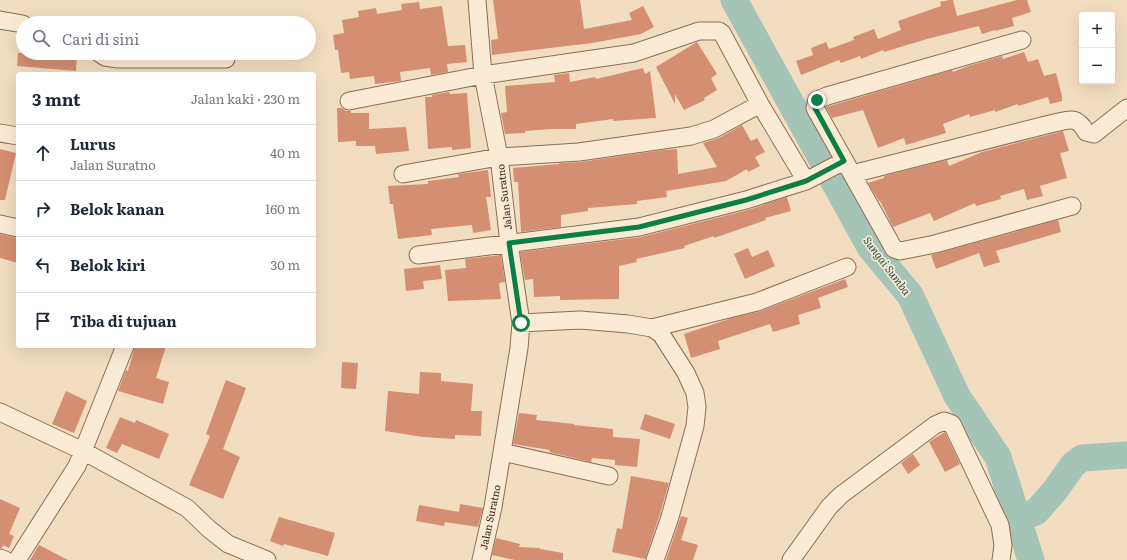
<!DOCTYPE html>
<html lang="id">
<head>
<meta charset="utf-8">
<style>
	:root { --surface:#fff; --page:#f2f2f3; --text:#1f2937; --muted:#747a83; --line:#e0e1e3 }
	body { margin:0; font-family:Literata,serif; background:var(--page); color:var(--text) }
	.controls { position:absolute; right:12px; top:12px; display:grid; overflow:hidden; border-radius:4px; box-shadow:0 4px 16px #0002 }
	.controls button { width:36px; height:36px; display:grid; place-items:center; padding:0; border:0; border-bottom:1px solid var(--line); background:var(--surface); color:var(--text); font:20px sans-serif }
	.stop { position:absolute; width:12px; height:12px; margin:-9px; border:3px solid #0b8043; border-radius:50%; background:#fff }
	.stop.end { background:#0b8043; border-color:#fff; box-shadow:0 1px 4px #0008 }
	.list { margin:0; padding:0; list-style:none }
	h2 { display:flex; justify-content:space-between; align-items:center; height:52px; margin:0; padding:0 16px; font-size:17px }
	h2 small { font-size:13px; font-weight:400; color:var(--muted) }
	.list li { display:grid; grid-template-columns:26px 1fr auto; gap:12px; align-items:center; box-sizing:border-box; height:56px; padding:0 16px; border-top:1px solid var(--line) }
	.list b { display:block; font-size:15px; white-space:nowrap }
	.list p { margin:0; font-size:13px; white-space:nowrap; color:var(--muted) }
	.list em { font-size:13px; font-style:normal; color:var(--muted) }
	.icon { flex:none; width:22px; height:22px; fill:none; stroke:currentColor; stroke-width:2; stroke-linecap:round; stroke-linejoin:round }
	.map { position:relative; flex:none; width:1127px; height:560px; overflow:hidden }
	.search { position:absolute; background:var(--surface); box-shadow:0 4px 16px #0002; left:16px; top:16px; width:300px; height:44px; display:flex; align-items:center; gap:10px; box-sizing:border-box; padding:0 14px; border-radius:22px; color:var(--muted); font-size:15px }
	.panel { position:absolute; background:var(--surface); box-shadow:0 4px 16px #0002; left:16px; top:72px; width:300px; height:276px; border-radius:4px }
	.map>svg:first-child { display:block }
</style>
</head>
<body>
<div class="map">
<svg width="1127" height="560" viewBox="0 0 1127 560">
	<rect width="100%" height="100%" fill="#f2ddc0"/>
	<g fill="none" stroke-linecap="round" stroke-linejoin="round">
		<path stroke="#a3c4b6" stroke-width="27" d="M734,0L870,247L910,295L957,396L998,457L1031,560
			M1018,518L1036,512L1056,489L1073,465L1082,458L1127,455"/>
	</g>
	<path fill="#d48e72" d="M493,0H580L584,29L632,20L629,13L643,6L654,27L641,34L592,43L492,55L491,40L498,39Z
		M949,0H953L957,16L1017,0H1027L1031,12L1012,18L1014,26L995,31V30L982,34L979,26L927,39L884,52L883,50L861,59L860,56L841,63L839,60L801,75L796,61L813,55L811,48L826,42L829,49L854,40L853,37L874,29L878,39L901,30L898,21L941,6L940,2Z
		M419,2L420,9L442,6L448,46L465,45L467,62L447,64L448,72L431,75L430,68L400,72L401,81L375,84L374,76L350,79L349,72L341,73L338,50H335L333,35L344,33L342,20L359,17L358,11L376,8L377,14L402,10L401,4Z
		M697,42L717,74L711,78L717,90L704,98L705,100L684,110L675,94V104L656,67Z
		M1024,52L1028,62L1038,59L1044,76L1056,73L1062,96V101L1050,104L1048,97L1018,106V104L995,112V110L970,117L969,114L943,124L946,133L906,145L904,138L878,148L863,110L832,118L826,107L952,70L953,72L968,66L1002,56L1003,59Z
		M18,53H77L76,71L17,66Z
		M643,68L645,74L650,71L656,118L613,121V119L576,124V129H551L525,131V133L505,134L501,113L507,112L505,86L555,82L554,75L569,73L570,82L595,77L596,79Z
		M449,92L450,94L467,93L471,148L452,150V147L428,149L425,97H432V95Z
		M337,108H342L346,111H351V113H369V129L406,127L409,151L376,154L375,146H356V141L338,142Z
		M742,125L751,141L757,138L765,152L755,157L760,166L748,172L747,169L726,181L666,191L667,197L637,201V204L588,208V211L561,215V227L521,232L518,182H514L513,168L559,164V163L580,162L663,150L677,149L678,174L717,167L703,143L719,138Z
		M1063,131L1069,151L1060,153L1067,178L1040,186L1043,196L1027,200L1024,189L1000,196L1001,199L976,206L975,203L934,221L930,213L893,227L880,201H879L868,183L884,178V176L947,160L949,166L982,152Z
		M0,149L16,153L5,200H0Z
		M488,170L491,197H486L491,230L473,233L472,225L431,229L432,235L398,239L393,204H390L388,186L428,184V181L459,177L458,174Z
		M787,197L791,211L765,218L766,220L714,238V236L684,246L685,248L636,259L637,262L619,266V299L560,300V296L534,297L533,279L525,280L520,252L641,237L748,210Z
		M1058,220L1061,232L996,251L1000,262L984,267L979,253L936,269L931,255Z
		M0,234L18,238V263L0,258Z
		M748,248L752,257L768,250L775,266L745,279L734,254Z
		M501,255L505,282L499,283L501,299L448,301L445,270L466,268L465,259Z
		M440,265L442,279L423,281L424,289L406,291L404,269Z
		M845,279L848,287L818,298L821,308L798,315L800,324L773,332L770,324L718,341L720,349L691,358L684,334L732,318L761,311Z
		M135,346H166L156,378L169,382L163,404L118,391L126,370L128,371Z
		M342,362L358,363L356,389L341,388Z
		M420,372L441,373V381L473,384L471,411H482L481,436L455,435V439L423,437L385,431L388,391L419,394Z
		M226,380L246,388L223,449L240,457L223,499L189,485L210,436L206,434Z
		M66,391L87,401L74,433L52,424Z
		M519,413L537,415L536,420L574,424V425L613,429V437L640,439L637,467L615,465V460L592,458L591,462L549,452L550,450L513,444Z
		M645,414L675,424L670,439L640,429Z
		M120,417L135,423L136,420L169,434L159,459L122,444L117,453L106,448Z
		M945,432L960,464L945,472L929,442Z
		M913,454L920,465L908,474L901,463Z
		M631,476L669,483L660,514L645,559L612,552L617,528L622,529Z
		M0,499L20,508L9,534L14,536L9,548L3,545L2,548H0Z
		M460,504L483,508L478,527L445,522L444,526L416,521L419,505L459,512Z
		M681,516L688,518L681,540L698,545L693,560H666Z
		M279,517L335,533L328,556L284,544L283,546L270,541Z
		M496,538L520,544L519,547L540,548V549L563,553V560H515L492,555Z
		M39,545L68,560H30Z"/>
	<g fill="none" stroke-linecap="round" stroke-linejoin="round">
		<g stroke="#8d6c56" stroke-width="19">
			<path id="street" d="M477,0L483,75L499,157L509,243L521,323L519,348L502,452L493,507L481,560
				M0,20L23,24
				M1022,40L827,96L817,100L815,108L889,240L894,249L900,251L935,244L1072,206
				M99,53L105,57L118,59H226
				M349,101L483,75L634,53L699,31H719L722,33L760,104L806,181
				M0,133L18,136
				M403,174L499,157L579,152L691,136L714,129L760,104
				M852,174L1054,123C1070,120 1076,115 1086,132L1094,134L1127,108
				M0,224L18,228
				M418,255L639,227L746,200L806,181L844,161
				M521,323L580,320L628,324L652,328L661,334L686,373L695,393L697,407L695,426L670,517L655,560
				M652,328L757,302L847,267
				M0,412L83,451L187,508L209,529L228,544L267,560
				M502,452L609,476
				M0,558L5,560
				M17,560L77,466L125,346
				M791,560L829,507L841,495L935,425L944,421L952,424L1000,525L1003,545L1001,560"/>
		</g>
		<use href="#street" stroke="#fcebd4" stroke-width="17"/>
	</g>
	<g fill="none" stroke-linecap="round" stroke-linejoin="round">
		<path stroke="#0b8043" stroke-width="5" d="M521,323L509,243L639,227L746,200L806,181L844,161L815,108L817,100"/>
	</g>
	<g text-anchor="middle" stroke-width="3.5" stroke-linejoin="round" paint-order="stroke">
		<g font-size="10" fill="#3b271c" stroke="#f9e8d1">
			<text transform="translate(504 197) rotate(-97)" y="4">Jalan Suratno</text>
			<text transform="translate(490 517) rotate(-78)" y="4">Jalan Suratno</text>
		</g>
		<g font-size="11" font-style="italic" fill="#2a5c52" stroke="#f9e8d1">
			<text transform="translate(887 266) rotate(53)" y="4">Sungai Sumba</text>
		</g>
	</g>
</svg>
<div class="controls">
<button>+</button>
<button>−</button>
</div>
<div class="stop" style="left:521px;top:323px"></div>
<div class="stop end" style="left:817px;top:100px"></div>
<div class="search"><svg class="icon" aria-label="search" viewBox="0 0 24 24"><circle cx="10" cy="10" r="6"/><path d="M15 15l6 6"/></svg>Cari di sini</div>
<section class="panel">
<h2>3 mnt<small>Jalan kaki · 230 m</small></h2>
<ul class="list">
<li><svg class="icon" aria-label="ahead" viewBox="0 0 24 24"><path d="M12 20V5M6 11l6-6 6 6"/></svg><div><b>Lurus</b><p>Jalan Suratno</p></div><em>40 m</em></li>
<li><svg class="icon" aria-label="right" viewBox="0 0 24 24"><path d="M7 20v-9h11M14 6l5 5-5 5"/></svg><div><b>Belok kanan</b></div><em>160 m</em></li>
<li><svg class="icon" aria-label="left" viewBox="0 0 24 24"><path d="M17 20v-9H6M10 6l-5 5 5 5"/></svg><div><b>Belok kiri</b></div><em>30 m</em></li>
<li><svg class="icon" aria-label="arrive" viewBox="0 0 24 24"><path d="M6 21V4h12l-3 4 3 4H6"/></svg><div><b>Tiba di tujuan</b></div></li>
</ul>
</section>
</div>
</body>
</html>
